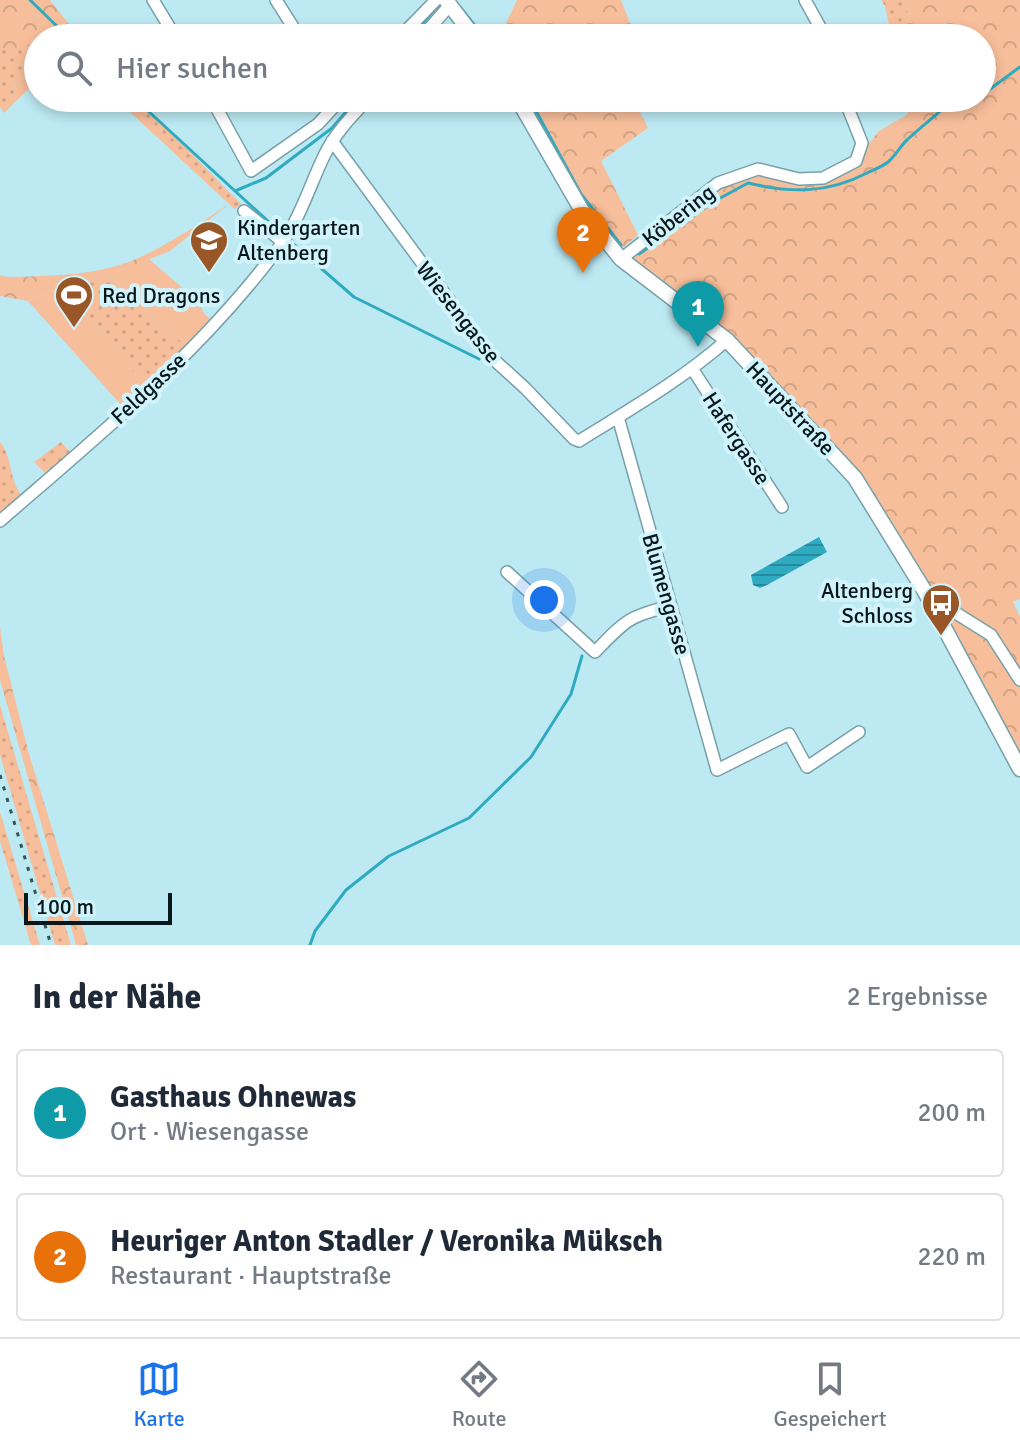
<!DOCTYPE html>
<html lang="de">
<head>
<meta charset="utf-8">
<style>
	:root { --surface:#fff; --page:#f2f2f3; --text:#1f2937; --muted:#747a83; --line:#e0e1e3; --accent:#1a73e8 }
	body { margin:0; font-family:Signika,sans-serif; background:var(--page); color:var(--text) }
	.scale { position:absolute; left:24px; bottom:20px; width:148px; box-sizing:border-box; padding-left:8px; border:4px solid #07171b; border-top:0; font-size:22px; line-height:28px; white-space:nowrap; color:#07171b; -webkit-text-stroke:6px #d1f4fc; paint-order:stroke }
	.you { position:absolute; left:544px; top:600px; width:28px; height:28px; margin:-20px; border:6px solid #fff; border-radius:50%; background:#1a73e8; box-shadow:0 0 0 12px #1a73e833 }
	.badge { display:grid; place-items:center; width:52px; height:52px; border-radius:50%; background:var(--accent); color:#fff; font-size:26px; font-weight:700 }
	.pin { position:absolute; translate:-50% -66px; filter:drop-shadow(0 2px 4px #0008) }
	.pin::after { content:''; position:absolute; top:42px; width:28px; height:24px; background:inherit; clip-path:polygon(0 0,100% 0,50% 100%) }
	.list { margin:0; padding:0; list-style:none }
	h2 { display:flex; justify-content:space-between; align-items:center; height:104px; margin:0; padding:0 32px; font-size:34px }
	h2 small { font-size:26px; font-weight:400; color:var(--muted) }
	.list li { display:grid; grid-template-columns:52px 1fr auto; gap:24px; align-items:center; box-sizing:border-box; height:128px; margin:0 16px 16px; padding:0 16px; border:2px solid var(--line); border-radius:8px }
	.list b { display:block; font-size:30px; white-space:nowrap }
	.list p { margin:0; font-size:26px; white-space:nowrap; color:var(--muted) }
	.list em { font-size:26px; font-style:normal; color:var(--muted) }
	.icon { flex:none; width:44px; height:44px; fill:none; stroke:currentColor; stroke-width:2; stroke-linecap:round; stroke-linejoin:round }
	.map { position:relative; flex:none; width:1020px; height:945px; overflow:hidden }
	.search { position:absolute; background:var(--surface); box-shadow:0 4px 12px #0003; left:24px; right:24px; top:24px; height:88px; display:flex; align-items:center; gap:20px; box-sizing:border-box; padding:0 28px; border-radius:44px; color:var(--muted); font-size:30px }
	.sheet { height:392px; background:var(--surface) }
	nav { display:flex; justify-content:space-around; align-items:center; box-sizing:border-box; height:112px; border-top:2px solid var(--line); background:var(--surface); font-size:22px; color:var(--muted) }
	nav a { display:grid; justify-items:center; gap:4px }
	nav .on { color:var(--accent) }
	.map>svg:first-child { display:block }
</style>
</head>
<body>
<div class="map">
<svg width="1020" height="945" viewBox="0 0 1020 945">
	<defs>
		<pattern id="grass-dots" width="8" height="8" patternUnits="userSpaceOnUse" patternTransform="scale(2)"><rect width="8" height="8" fill="#f7be9b"/><path d="M2 2h.1M6 6h.1" fill="none" stroke="#d2a385" stroke-width="1.8" stroke-linecap="round"/></pattern>
		<pattern id="forest-crowns" width="20" height="18" patternUnits="userSpaceOnUse" patternTransform="scale(2)"><rect width="20" height="18" fill="#f7be9b"/><path d="M2 6a3 3 0 1 1 6 0M12 15a3 3 0 1 1 6 0" fill="none" stroke="#d2a385"/></pattern>
		<pattern id="water-rules" width="6" height="5" patternUnits="userSpaceOnUse" patternTransform="scale(2)"><rect width="6" height="5" fill="#2fabc1"/><path d="M0 2.5h6" fill="none" stroke="#268a9c"/></pattern>
	</defs>
	<rect width="100%" height="100%" fill="#bde9f2"/>
	<path fill="url(#grass-dots)" d="M881,0H902L908,11L892,38L885,6Z
		M48,26L60,38H38V61L14,87L16,101L4,113L0,107V42L6,50Z
		M115,98H137L241,204L235,209L229,204Z
		M109,275L160,324L187,346L152,381L137,376L59,288Z
		M0,442C13,458 8,477 22,496L0,515Z
		M61,442L70,452L46,474L34,462Z
		M0,705L71,945H55L0,755Z
		M0,812L40,945H31L0,841Z"/>
	<path fill="url(#forest-crowns)" d="M0,0H50L80,38H60L48,27L31,44L5,50L0,42Z
		M517,0H621L636,38H499Z
		M902,0H1020V599L1013,602L1020,617V674L993,633L928,591L858,472L729,338L626,258L725,184L759,172L806,183H826L846,173L879,131L908,114L905,98H982V38H892L908,11Z
		M38,61V80L16,101L14,87Z
		M520,98H633L648,128L601,161L638,235L620,250L573,189Z
		M229,204L170,251L109,275L59,288L28,301L0,296V275L7,277C47,276 92,276 131,261C166,247 197,225 229,204Z
		M934,601L988,638L1020,686V762Z
		M0,627L4,656L29,754L88,945H76L0,680Z"/>
	<path fill="#f7be9b" d="M149,259L200,303L204,314L211,319L187,346L160,324L109,275Z
		M59,288L137,376L152,381L123,407L28,301Z"/>
	<path fill="url(#water-rules)" d="M819,537L827,552L767,585L760,588L753,585L751,575Z"/>
	<g fill="none" stroke-linecap="round" stroke-linejoin="round">
		<path stroke="#2fabc1" stroke-width="3" d="M30,0L69,38
			M460,7L485,38
			M410,38L436,8
			M982,92H986L1020,67
			M134,98L235,191L266,178L332,128L358,98
			M529,98L581,194L621,245
			M235,191L281,233
			M292,243L354,297L479,359
			M639,254L713,202L748,183C790,193 827,194 867,173C873,170 882,167 888,162C896,155 901,145 908,139C924,124 940,113 954,98
			M310,945L315,931L346,890L389,856L469,818L531,757L571,694L582,656"/>
		<g stroke="#77a0a9" stroke-width="14">
			<path id="minor" d="M153,0L176,38
				M276,0L300,38
				M805,0L826,38
				M399,38L436,0
				M421,38L450,5
				M211,98L251,171L318,124L342,98
				M332,141L492,358L525,388L574,439L579,441C632,408 680,381 727,340
				M244,211L283,242
				M621,259L718,183L758,169L799,179L823,178L856,161L862,143L844,98
				M693,370L782,507
				M618,417L717,770L789,734L807,767L859,732
				M0,521C99,435 204,350 282,243C301,216 310,185 324,156C335,133 352,116 369,98
				M507,572L595,652C625,621 628,616 671,606
				M927,595L991,635L1020,680"/>
		</g>
		<g stroke="#77a0a9" stroke-width="17">
			<path id="major" d="M446,0L475,38
				M517,98L581,209L621,259L727,340L855,478L924,590L1020,769"/>
		</g>
		<use href="#minor" stroke="#fff" stroke-width="11"/>
		<use href="#major" stroke="#fff" stroke-width="14"/>
		<path stroke="#3b5358" stroke-width="3" stroke-dasharray="4 8" stroke-linecap="butt" d="M0,775L51,945"/>
	</g>
	<defs>
		<g id="school-pin" transform="scale(2)"><path d="M0 17L-7.5 6A9.5 9.5 0 1 1 7.5 6Z" fill="#995626" stroke="#d1f4fc"/><path d="M0-5L7-2L0 1L-7-2ZM-4 1L0 2.5L4 1V4Q0 6-4 4Z" fill="#fff"/></g>
		<g id="stadium-pin" transform="scale(2)"><path d="M0 17L-7.5 6A9.5 9.5 0 1 1 7.5 6Z" fill="#995626" stroke="#d1f4fc"/><path d="M0-5a6.5 5 0 1 0 0 10a6.5 5 0 1 0 0-10ZM-3.5-1.8h7v3.6h-7Z" fill="#fff"/></g>
		<g id="bus-pin" transform="scale(2)"><path d="M0 17L-7.5 6A9.5 9.5 0 1 1 7.5 6Z" fill="#995626" stroke="#d1f4fc"/><path d="M-5-6H5V4H4V6H2V4H-2V6H-4V4H-5ZM-3.5-4V0h7V-4ZM-3.5 1.2v1.5H-2V1.2ZM2 1.2v1.5H3.5V1.2Z" fill="#fff"/></g>
	</defs>
	<g fill-rule="evenodd">
		<use href="#school-pin" x="209" y="240"/>
		<use href="#stadium-pin" x="74" y="295"/>
		<use href="#bus-pin" x="941" y="603"/>
	</g>
	<g text-anchor="middle" stroke-width="8" stroke-linejoin="round" paint-order="stroke">
		<g font-size="22" fill="#07171b" stroke="#d1f4fc">
			<text transform="translate(678 215) rotate(-38)" y="8">Köbering</text>
			<text transform="translate(459 312) rotate(52)" y="8">Wiesengasse</text>
			<text transform="translate(148 388) rotate(-43)" y="8">Feldgasse</text>
			<text transform="translate(791 408) rotate(47)" y="8">Hauptstraße</text>
			<text transform="translate(737 438) rotate(57)" y="8">Hafergasse</text>
			<text transform="translate(667 594) rotate(74)" y="8">Blumengasse</text>
		</g>
		<g font-size="22" fill="#07171b" stroke="#d1f4fc" text-anchor="start">
			<text x="237" y="235">Kindergarten<tspan x="237" dy="25">Altenberg</tspan></text>
			<text x="102" y="303">Red Dragons</text>
			<text x="913" y="598" text-anchor="end">Altenberg<tspan x="913" dy="25">Schloss</tspan></text>
		</g>
	</g>
</svg>
<div class="scale">100 m</div>
<div class="you"></div>
<div class="pin badge" style="left:698px;top:347px;background:#0f9aa8">1</div>
<div class="pin badge" style="left:583px;top:273px;background:#e8710a">2</div>
<div class="search"><svg class="icon" aria-label="search" viewBox="0 0 24 24"><circle cx="10" cy="10" r="6"/><path d="M15 15l6 6"/></svg>Hier suchen</div>
</div>
<section class="sheet">
<h2>In der Nähe<small>2 Ergebnisse</small></h2>
<ul class="list">
<li><span class="badge" style="background:#0f9aa8">1</span><div><b>Gasthaus Ohnewas</b><p>Ort · Wiesengasse</p></div><em>200 m</em></li>
<li><span class="badge" style="background:#e8710a">2</span><div><b>Heuriger Anton Stadler / Veronika Müksch</b><p>Restaurant · Hauptstraße</p></div><em>220 m</em></li>
</ul>
</section>
<nav>
<a class="on"><svg class="icon" aria-label="map" viewBox="0 0 24 24"><path d="M3 6l6-2 6 2 6-2v14l-6 2-6-2-6 2zM9 4v14M15 6v14"/></svg>Karte</a>
<a><svg class="icon" aria-label="directions" viewBox="0 0 24 24"><path d="M12 3l9 9-9 9-9-9zM9 14v-3h6M13 9l2 2-2 2"/></svg>Route</a>
<a><svg class="icon" aria-label="saved" viewBox="0 0 24 24"><path d="M7 4h10v16l-5-4-5 4z"/></svg>Gespeichert</a>
</nav>
</body>
</html>
